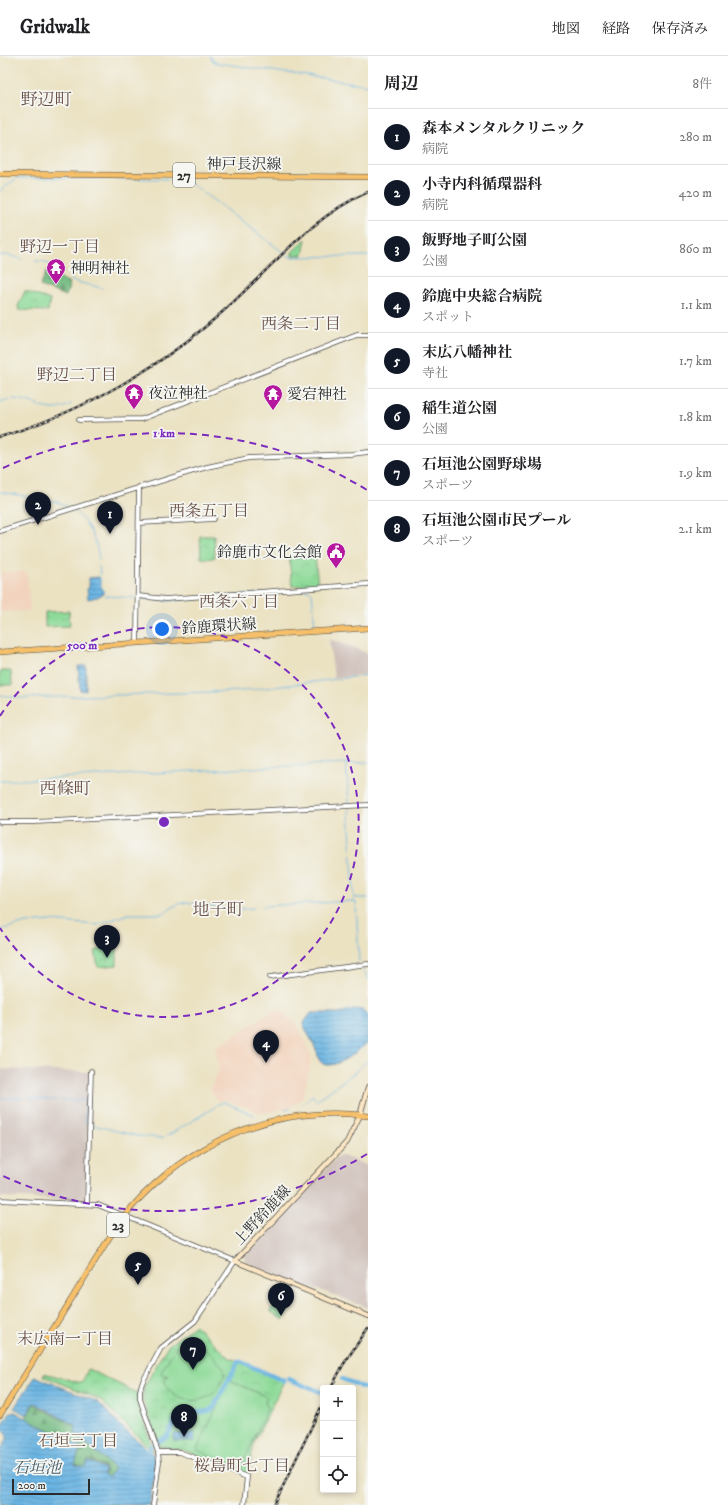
<!DOCTYPE html>
<html lang="ja">
<head>
<meta charset="utf-8">
<style>
	:root { --surface:#fff; --page:#f2f2f2; --text:#202124; --muted:#757577; --line:#e0e0e0; --accent:#111827 }
	body { margin:0; font-family:"IM FELL DW Pica","Noto Serif JP",serif; background:var(--page); color:var(--text) }
	.controls { position:absolute; right:12px; bottom:12px; display:grid; overflow:hidden; border-radius:4px; box-shadow:0 2px 6px #0003 }
	.controls button { width:36px; height:36px; display:grid; place-items:center; padding:0; border:0; border-bottom:1px solid var(--line); background:var(--surface); color:var(--text); font:20px sans-serif }
	.scale { position:absolute; left:12px; bottom:10px; width:78px; box-sizing:border-box; padding-left:4px; border:2px solid #2b2b2b; border-top:0; font-size:11px; line-height:14px; white-space:nowrap; color:#2b2b2b; -webkit-text-stroke:3px #f6f6f2; paint-order:stroke }
	.you { position:absolute; left:162px; top:573px; width:14px; height:14px; margin:-10px; border:3px solid #fff; border-radius:50%; background:#1a73e8; box-shadow:0 0 0 6px #1a73e833 }
	.badge { display:grid; place-items:center; width:26px; height:26px; border-radius:50%; background:var(--accent); color:#fff; font-size:13px; font-weight:700 }
	.pin { position:absolute; translate:-50% -33px; filter:drop-shadow(0 1px 2px #0008) }
	.pin::after { content:''; position:absolute; top:21px; width:14px; height:12px; background:inherit; clip-path:polygon(0 0,100% 0,50% 100%) }
	.list { margin:0; padding:0; list-style:none }
	h2 { display:flex; justify-content:space-between; align-items:center; height:52px; margin:0; padding:0 16px; font-size:17px }
	h2 small { font-size:13px; font-weight:400; color:var(--muted) }
	.list li { display:grid; grid-template-columns:26px 1fr auto; gap:12px; align-items:center; box-sizing:border-box; height:56px; padding:0 16px; border-top:1px solid var(--line) }
	.list b { display:block; font-size:15px; white-space:nowrap }
	.list p { margin:0; font-size:13px; white-space:nowrap; color:var(--muted) }
	.list em { font-size:13px; font-style:normal; color:var(--muted) }
	.icon { flex:none; width:22px; height:22px; fill:none; stroke:currentColor; stroke-width:2; stroke-linecap:round; stroke-linejoin:round }
	.map { position:relative; flex:none; width:368px; height:1449px; overflow:hidden }
	header { display:flex; align-items:center; gap:24px; box-sizing:border-box; height:56px; padding:0 20px; background:var(--surface); border-bottom:1px solid var(--line) }
	header strong { font-size:19px }
	nav { display:flex; gap:22px; margin-inline-start:auto; font-size:14px }
	main { display:flex }
	aside { flex:1; background:var(--surface) }
	.map>svg:first-child { display:block }
</style>
</head>
<body>
<header>
<strong>Gridwalk</strong>
<nav><a>地図</a><a>経路</a><a>保存済み</a></nav>
</header>
<main>
<div class="map">
<svg width="368" height="1449" viewBox="0 0 368 1449">
	<defs>
		<pattern id="grass-dots" width="8" height="8" patternUnits="userSpaceOnUse"><rect width="8" height="8" fill="#8dda98"/><path d="M2 2h.1M6 6h.1" fill="none" stroke="#7abb83" stroke-width="1.8" stroke-linecap="round"/></pattern>
		<pattern id="forest-firs" width="22" height="20" patternUnits="userSpaceOnUse"><rect width="22" height="20" fill="#72ba80"/><path d="M5 1l3.5 6h-7zM16 11l3.5 6h-7z" fill="#5e9769"/></pattern>
		<pattern id="park-crowns" width="20" height="18" patternUnits="userSpaceOnUse"><rect width="20" height="18" fill="#8dda98"/><path d="M2 6a3 3 0 1 1 6 0M12 15a3 3 0 1 1 6 0" fill="none" stroke="#7abb83"/></pattern>
		<pattern id="water-rules" width="6" height="5" patternUnits="userSpaceOnUse"><rect width="6" height="5" fill="#6ab5e3"/><path d="M0 2.5h6" fill="none" stroke="#5793b8"/></pattern>
	</defs>
	<rect width="100%" height="100%" fill="#f6f6f2"/>
	<filter id="ink" filterUnits="userSpaceOnUse"><feTurbulence type="fractalNoise" baseFrequency=".025" numOctaves="2"/><feDisplacementMap in="SourceGraphic" scale="8" xChannelSelector="R" yChannelSelector="G"/><feConvolveMatrix kernelMatrix="1 2 1 2 8 2 1 2 1" color-interpolation-filters="sRGB"/></filter>
	<filter id="wash" filterUnits="userSpaceOnUse"><feTurbulence type="fractalNoise" baseFrequency=".012" numOctaves="4" result="noise"/><feDisplacementMap in="SourceGraphic" scale="16" xChannelSelector="R" yChannelSelector="G"/><feGaussianBlur stdDeviation="0.9" result="paint"/><feColorMatrix in="noise" values="0 0 0 0 0 0 0 0 0 0 0 0 0 0 0 0 0 1.4 0 .05"/><feComposite in="paint" operator="in"/></filter>
	<g filter="url(#wash)">
		<rect width="100%" height="100%" fill="#ebe2c2"/>
		<path fill="#f2d4be" d="M3,516H27L30,554L29,555L0,556V517Z
			M276,953L282,955L296,967L303,980L311,999L310,1013L302,1042L292,1051L260,1057L226,1044L218,1045L213,1039L210,1033L219,1013L215,992Z"/>
		<path fill="#cfc0ba" d="M329,583L342,588L356,592L368,598V618L334,622Z
			M0,1013L88,1016L90,1018L85,1145L0,1141Z
			M341,1099L368,1110V1252L320,1234L308,1231L307,1232L246,1206L244,1200L338,1100Z"/>
		<path fill="url(#grass-dots)" stroke="#5c8262" d="M306,183L303,199H292V196Z"/>
		<path fill="url(#forest-firs)" stroke="#4e7256" d="M47,214L54,219L53,222L59,224L60,222L70,227L66,240L40,230Z
			M34,1348L76,1371L75,1378L114,1412L109,1421L104,1419L105,1411L88,1404L85,1411L75,1408L81,1390L26,1362Z"/>
		<path fill="url(#park-crowns)" stroke="#5c8262" d="M25,235L50,244L48,255L19,254L18,250Z
			M200,480H214L215,501C213,503 205,503 201,502Z
			M289,501H315L318,529L292,530Z
			M69,555L70,570L45,571V556Z
			M0,615H11L12,629H0Z
			M115,889L117,891V909L98,911L95,895Z
			M275,1247H278L290,1253L283,1264L270,1255Z
			M195,1269L230,1302L284,1325L254,1387L248,1417H246L180,1393L160,1391L143,1344V1337L144,1331L165,1294L169,1289Z
			M88,1313L137,1337L138,1348L154,1396L99,1343L44,1320V1317L82,1327Z"/>
		<path fill="#8dda98" stroke="#5c8262" d="M196,1282L224,1312L223,1318L225,1319C222,1325 219,1332 214,1337C200,1348 179,1347 168,1333C166,1329 164,1325 165,1321H168V1319H161L162,1314L178,1289L186,1283Z
			M229,1324L267,1341L265,1345L267,1353L241,1412L197,1394Z"/>
		<path fill="url(#water-rules)" stroke="#4a7087" d="M99,521L103,538L97,541L88,543L87,533L89,532V522Z
			M78,610H86V635L80,634Z
			M354,953L363,954L368,960V986C360,994 329,1019 320,1005C318,1003 318,999 317,996C313,986 307,977 303,968L311,957H340Z
			M35,1321H37L98,1346L121,1370L155,1400L154,1422L149,1449H0V1395L7,1383V1380L1,1372L11,1356H15L80,1391L75,1409L85,1411L88,1405L104,1412V1419L109,1421L114,1412L75,1377L76,1370L35,1347L33,1348L27,1359L14,1352Z
			M185,1360H192L196,1361L191,1372L176,1373C175,1366 179,1363 185,1360Z
			M194,1377L195,1385H174V1378Z"/>
		<g fill="none" stroke-linecap="round" stroke-linejoin="round">
			<path stroke="#6ab5e3" stroke-width="1" d="M210,0L213,5L218,7L368,29
				M0,135L17,122L185,123L288,200L293,201L368,200
				M7,199L22,203
				M0,200L5,199
				M35,205H40
				M42,205L50,208L64,216
				M67,218L70,221L72,225L102,232
				M13,343C39,343 45,362 71,348
				M0,346L10,343
				M0,436L54,445L67,450
				M74,455C88,466 98,486 99,504
				M99,510L100,518
				M100,521V527L104,537
				M106,540L135,542
				M138,542L167,545L309,534L312,537L315,571
				M0,639L21,642L242,635L368,619
				M0,725L346,707
				M349,746L346,707L368,706
				M349,753L354,843
				M355,842H368
				M354,845L356,847L359,906
				M263,850L354,845
				M239,853L254,852
				M0,874L26,867L51,865L97,869L128,858H162L178,848L187,846L235,853
				M362,911L368,923
				M0,1042H23
				M29,1042L57,1044
				M62,1044H85V1066L87,1067
				M316,1045L358,1014L368,1004
				M303,1048L312,1039L315,1043
				M216,1049L224,1046L254,1059
				M285,1053L290,1052
				M93,1069L137,1080L163,1082
				M167,1080L215,1051"/>
			<path stroke="#6ab5e3" stroke-width="4.5" d="M289,1323L305,1330
				M342,1323L355,1328
				M359,1330L368,1333
				M309,1331L323,1337
				M158,1385L167,1381C170,1375 173,1367 177,1362C186,1352 203,1360 213,1353L238,1306H241L284,1325
				M148,1395L151,1389"/>
		</g>
	</g>
	<g filter="url(#ink)">
		<g fill="none" stroke-linecap="round" stroke-linejoin="round">
			<g stroke="#484642" stroke-width="5.5">
				<path id="tertiary" d="M79,364L142,363L357,279H368
					M139,467L214,463
					M0,475L180,419L207,411L249,402L352,398L368,396
					M219,539L368,528
					M138,540L166,543L219,539
					M137,587L139,431
					M0,766H35L368,749
					M270,921L368,908
					M0,1144L98,1149L235,1205L195,1265L161,1292L142,1327L140,1335V1343L158,1396L159,1406L153,1449
					M87,1147L91,1015
					M158,1396H179L247,1421L244,1449"/>
			</g>
			<g stroke="#484642" stroke-width="6">
				<path id="secondary" d="M368,1031L360,1059L347,1086L235,1205L368,1260"/>
			</g>
			<g stroke="#484642" stroke-width="6">
				<path id="primary" d="M0,118L368,121
					M0,596L368,572"/>
			</g>
			<g stroke="#484642" stroke-width="6">
				<path id="trunk" d="M0,1359L114,1174C161,1107 238,1062 319,1058C335,1057 352,1058 368,1060"/>
			</g>
			<use href="#tertiary" stroke="#fff" stroke-width="4"/>
			<use href="#secondary" stroke="#fbe6c4" stroke-width="4.5"/>
			<use href="#primary" stroke="#f6c06b" stroke-width="5"/>
			<use href="#trunk" stroke="#f6c06b" stroke-width="5"/>
			<g stroke="#2b2b2b" stroke-width="2.5">
				<path id="rail" d="M0,381C85,355 164,310 229,250C273,210 312,160 368,136
					M331,1332L343,1309L368,1272
					M274,1449L323,1347"/>
			</g>
			<use href="#rail" stroke="#f6f6f2" stroke-width="1" stroke-dasharray="3" stroke-linecap="butt"/>
		</g>
	</g>
	<g fill="none" stroke="#7b2cbf" stroke-width="2" stroke-dasharray="7 5">
		<path d="M0 660A195 195 0 1 1 0 872"/>
		<path d="M367 1098A389 389 0 0 1 3 1120M3 412A389 389 0 0 1 367 434"/>
	</g>
	<defs>
		<g id="temple-pin" transform="scale(1)"><path d="M0 17L-7.5 6A9.5 9.5 0 1 1 7.5 6Z" fill="#b5179e" stroke="#f6f6f2"/><path d="M0-6L5-2H3V0L6.5 2.5H4V6H1.5V3h-3V6H-4V2.5H-6.5L-3 0V-2H-5Z" fill="#fff"/></g>
		<g id="civic-pin" transform="scale(1)"><path d="M0 17L-7.5 6A9.5 9.5 0 1 1 7.5 6Z" fill="#b5179e" stroke="#f6f6f2"/><path d="M-.6-6.5H3V-4.5H.6V-3L4-1V1h2V6H-6V1h2V-1L-.6-3ZM-1.2 2.5V6h2.4V2.5Z" fill="#fff"/></g>
	</defs>
	<g fill-rule="evenodd">
		<use href="#temple-pin" x="56" y="212"/>
		<use href="#temple-pin" x="134" y="337"/>
		<use href="#temple-pin" x="273" y="338"/>
		<use href="#civic-pin" x="336" y="496"/>
	</g>
	<g text-anchor="middle" stroke-width="3.5" stroke-linejoin="round" paint-order="stroke">
		<g fill="#f6f6f2" stroke="#686867" stroke-width="1">
			<rect x="173" y="107" width="22" height="24" rx="3"/>
			<rect x="107" y="1157" width="22" height="24" rx="3"/>
		</g>
		<g font-size="14" font-weight="bold" fill="#2b2b2b">
			<text x="184" y="124">27</text>
			<text x="118" y="1174">23</text>
		</g>
		<g font-size="15" fill="#2b2b2b" stroke="#f6f6f2">
			<text x="244" y="113">神戸長沢線</text>
			<text transform="translate(219 570) rotate(-4)" y="5">鈴鹿環状線</text>
			<text transform="translate(262 1159) rotate(-47)" y="5">上野鈴鹿線</text>
		</g>
		<g font-size="15" fill="#2b2b2b" stroke="#f6f6f2" text-anchor="start">
			<text x="70" y="217">神明神社</text>
			<text x="148" y="342">夜泣神社</text>
			<text x="287" y="343">愛宕神社</text>
			<text x="322" y="501" text-anchor="end">鈴鹿市文化会館</text>
		</g>
		<g font-size="16" fill="#6a5247" stroke="#f6f6f2">
			<text x="60" y="196">野辺一丁目</text>
			<text x="301" y="273">西条二丁目</text>
			<text x="77" y="324">野辺二丁目</text>
			<text x="209" y="460">西条五丁目</text>
			<text x="239" y="551">西条六丁目</text>
			<text x="65" y="1288">末広南一丁目</text>
			<text x="78" y="1390">石垣三丁目</text>
			<text x="242" y="1415">桜島町七丁目</text>
		</g>
		<g font-size="16" font-style="italic" fill="#415b6b" stroke="#f6f6f2">
			<text x="37" y="1417">石垣池</text>
		</g>
		<g font-size="17" fill="#6a5247" stroke="#f6f6f2">
			<text x="46" y="49">野辺町</text>
			<text x="65" y="738">西條町</text>
			<text x="218" y="859">地子町</text>
		</g>
	</g>
	<circle cx="164" cy="766" r="6" fill="#7b2cbf" stroke="#f6f6f2" stroke-width="2"/>
	<g font-size="12" text-anchor="middle" font-weight="bold" fill="#7b2cbf" stroke="#f6f6f2" stroke-width="3.5" stroke-linejoin="round" paint-order="stroke">
		<text x="164" y="381">1 km</text>
		<text x="82" y="593">500 m</text>
	</g>
</svg>
<div class="controls">
<button>+</button>
<button>−</button>
<button><svg class="icon" aria-label="locate" viewBox="0 0 24 24"><circle cx="12" cy="12" r="6"/><path d="M12 2v4M12 18v4M2 12h4M18 12h4"/></svg></button>
</div>
<div class="scale">200 m</div>
<div class="you"></div>
<div class="pin badge" style="left:110px;top:478px">1</div>
<div class="pin badge" style="left:38px;top:469px">2</div>
<div class="pin badge" style="left:107px;top:902px">3</div>
<div class="pin badge" style="left:266px;top:1007px">4</div>
<div class="pin badge" style="left:138px;top:1229px">5</div>
<div class="pin badge" style="left:281px;top:1260px">6</div>
<div class="pin badge" style="left:193px;top:1314px">7</div>
<div class="pin badge" style="left:184px;top:1381px">8</div>
</div>
<aside>
<h2>周辺<small>8件</small></h2>
<ul class="list">
<li><span class="badge">1</span><div><b>森本メンタルクリニック</b><p>病院</p></div><em>280 m</em></li>
<li><span class="badge">2</span><div><b>小寺内科循環器科</b><p>病院</p></div><em>420 m</em></li>
<li><span class="badge">3</span><div><b>飯野地子町公園</b><p>公園</p></div><em>860 m</em></li>
<li><span class="badge">4</span><div><b>鈴鹿中央総合病院</b><p>スポット</p></div><em>1.1 km</em></li>
<li><span class="badge">5</span><div><b>末広八幡神社</b><p>寺社</p></div><em>1.7 km</em></li>
<li><span class="badge">6</span><div><b>稲生道公園</b><p>公園</p></div><em>1.8 km</em></li>
<li><span class="badge">7</span><div><b>石垣池公園野球場</b><p>スポーツ</p></div><em>1.9 km</em></li>
<li><span class="badge">8</span><div><b>石垣池公園市民プール</b><p>スポーツ</p></div><em>2.1 km</em></li>
</ul>
</aside>
</main>
</body>
</html>
